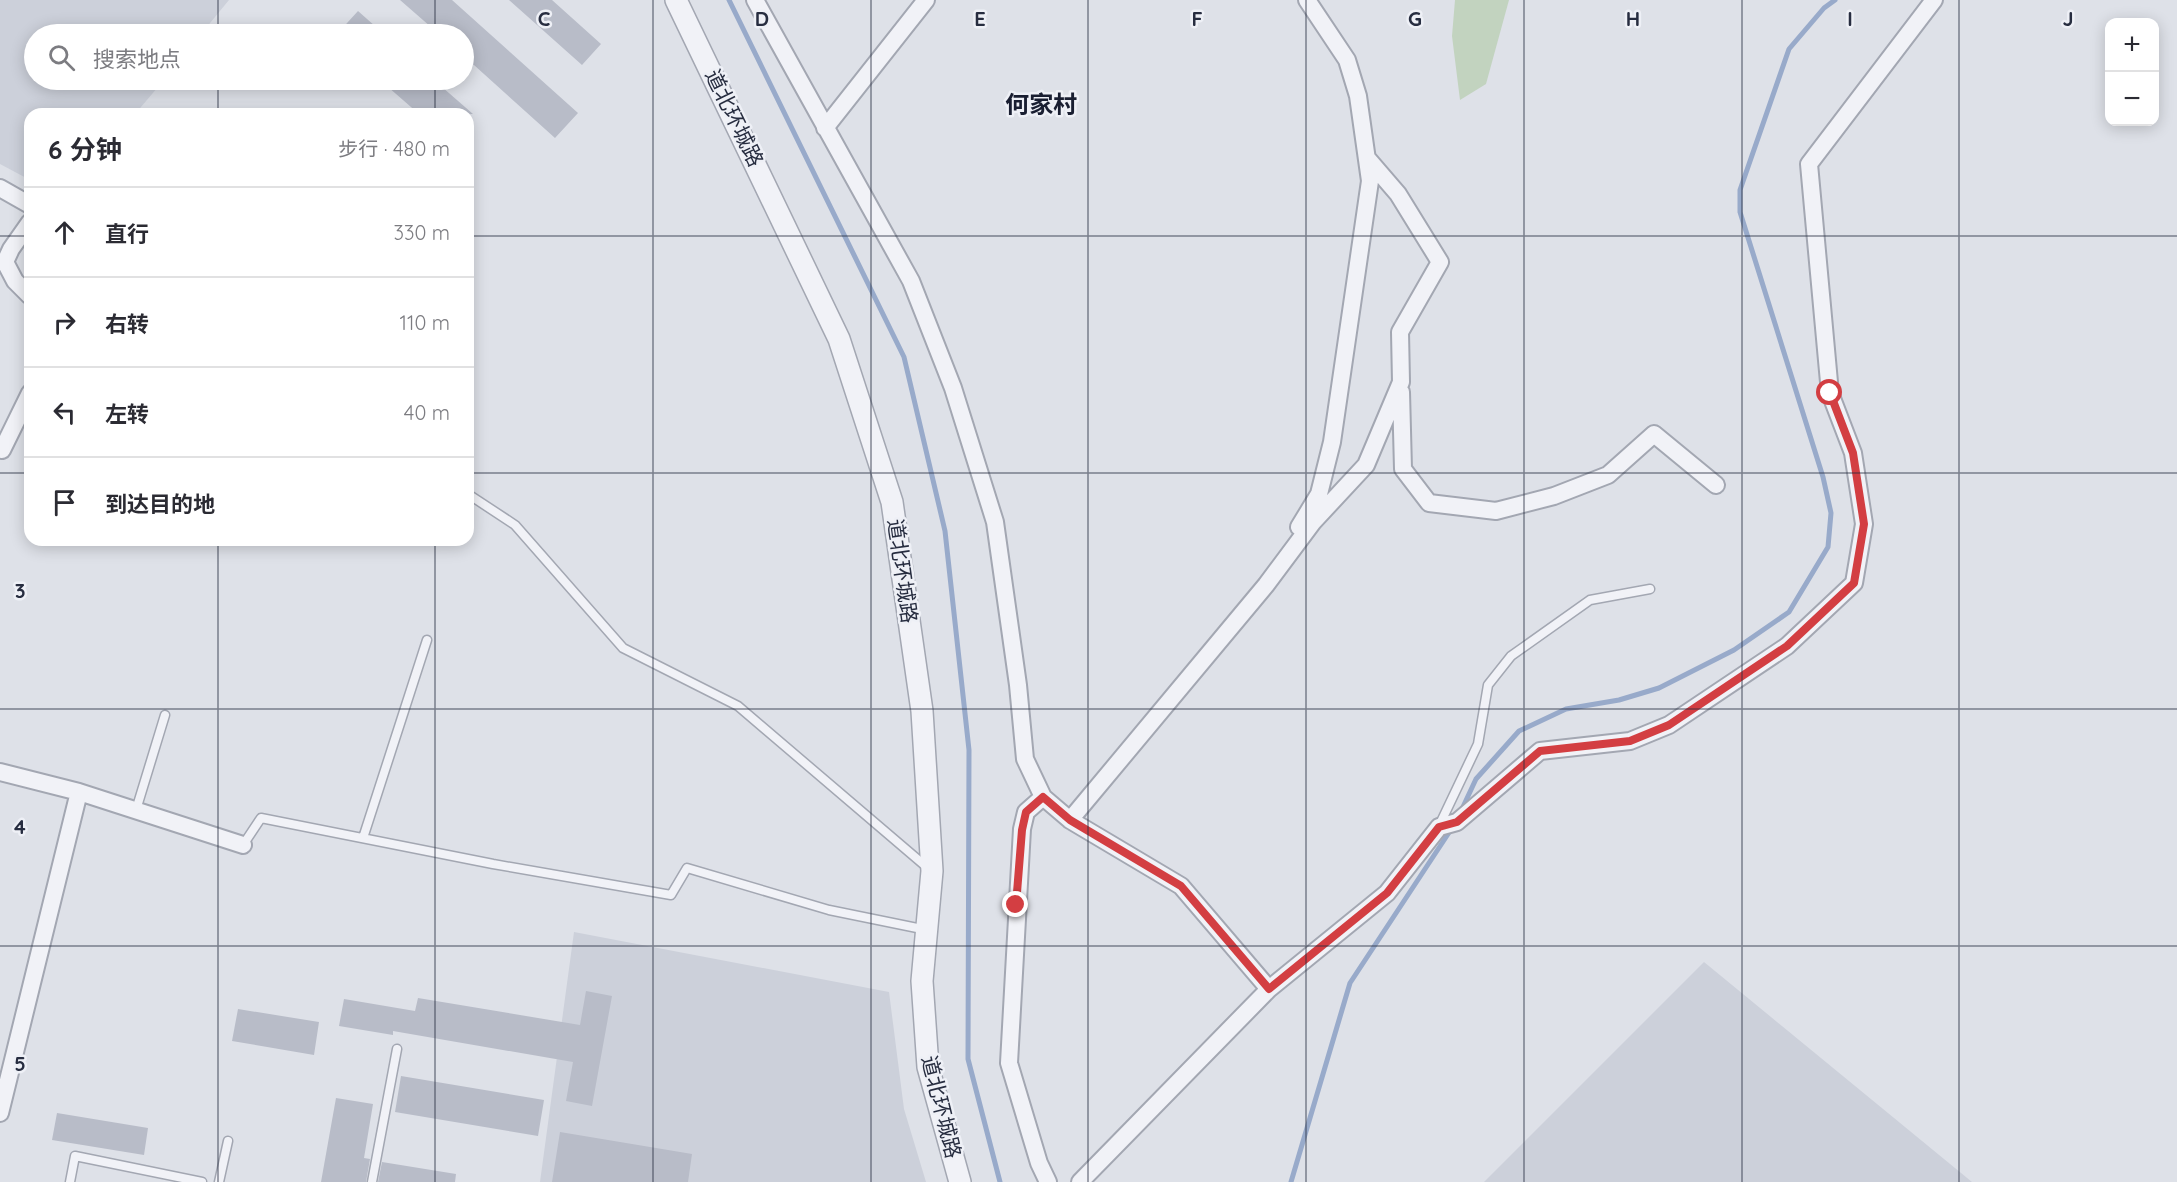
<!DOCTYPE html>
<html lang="zh">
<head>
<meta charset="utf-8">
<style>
	:root { --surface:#fff; --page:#f2f2f3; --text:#2b2b33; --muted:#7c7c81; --line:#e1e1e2 }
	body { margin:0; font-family:Quicksand,"Noto Sans SC",sans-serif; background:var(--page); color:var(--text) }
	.controls { position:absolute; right:18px; top:18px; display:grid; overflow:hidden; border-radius:12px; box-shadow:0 3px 15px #0003 }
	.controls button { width:54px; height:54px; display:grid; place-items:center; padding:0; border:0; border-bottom:2px solid var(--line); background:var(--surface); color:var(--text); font:30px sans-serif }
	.stop { position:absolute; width:18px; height:18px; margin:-14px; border:4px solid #d33e42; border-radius:50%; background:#fff }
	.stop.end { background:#d33e42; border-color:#fff; box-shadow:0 2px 6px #0008 }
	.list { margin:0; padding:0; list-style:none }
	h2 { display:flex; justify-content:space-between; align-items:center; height:78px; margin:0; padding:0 24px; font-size:26px }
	h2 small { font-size:20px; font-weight:400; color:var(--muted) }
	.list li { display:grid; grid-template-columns:39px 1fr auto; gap:18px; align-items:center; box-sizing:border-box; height:90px; padding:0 24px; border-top:2px solid var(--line) }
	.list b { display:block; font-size:22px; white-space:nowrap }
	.list em { font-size:20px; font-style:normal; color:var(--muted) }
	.icon { flex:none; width:33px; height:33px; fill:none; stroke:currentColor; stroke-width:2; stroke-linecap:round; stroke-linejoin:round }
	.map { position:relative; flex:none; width:2177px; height:1182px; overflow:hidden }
	.search { position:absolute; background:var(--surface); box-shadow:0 3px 15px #0003; left:24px; top:24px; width:450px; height:66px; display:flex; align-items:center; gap:15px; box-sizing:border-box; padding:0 21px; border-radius:33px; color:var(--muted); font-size:22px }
	.panel { position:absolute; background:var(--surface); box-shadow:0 3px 15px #0003; left:24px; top:108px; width:450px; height:438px; border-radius:18px }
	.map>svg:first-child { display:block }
</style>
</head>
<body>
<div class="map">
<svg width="2177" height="1182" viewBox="0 0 2177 1182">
	<rect width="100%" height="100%" fill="#dee1e8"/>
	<path fill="#ccd0da" d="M0,0H229L201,34H34V80H164L135,114H30V180L0,164Z
		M574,932L889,992L904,1109L926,1182H540Z
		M1704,962L1972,1182H1484Z"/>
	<path fill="#c2d3bf" d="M1455,0H1509L1486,84L1460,100L1452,36Z"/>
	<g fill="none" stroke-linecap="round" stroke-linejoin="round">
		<path stroke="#98aaca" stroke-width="5" d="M729,0L904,357L945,531L969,750L968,1059L1000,1182
			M1462,809L1476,779L1519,731L1566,709L1619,700L1659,688L1734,650L1789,612L1828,547L1831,513L1823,477L1740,212V190L1789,49L1824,8L1835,0
			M1291,1182L1350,983L1452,828"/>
	</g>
	<path fill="#b8bcc8" d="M400,0H452L578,113L555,138L464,56V34H439Z
		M509,0H552L601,44L582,65Z
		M358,11L384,34H337Z
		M380,80H434L473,114H419Z
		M586,991L612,996L592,1106L566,1101L573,1062L393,1031V1035L339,1026L344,999L415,1011L418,998L580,1025Z
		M238,1009L319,1022L314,1055L232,1041Z
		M401,1076L544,1100L538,1136L395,1112Z
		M336,1098L373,1104L364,1158L370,1159L366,1182H321Z
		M57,1113L148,1128L144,1155L52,1140Z
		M560,1132L692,1154L688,1182H552Z
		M382,1162L456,1174L455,1182H378Z"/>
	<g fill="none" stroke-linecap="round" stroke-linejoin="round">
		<g stroke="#a3a7b2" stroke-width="11">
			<path id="service" d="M468,494L515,525L623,648L738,706L929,869
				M136,810L165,715
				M1439,826L1478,744L1488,685L1511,656L1590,600L1650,589
				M363,838L427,640
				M243,845L261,818L493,864L671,895L687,868L829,910L927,930
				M70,1182L75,1156L202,1182
				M219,1182L228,1141
				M372,1182L397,1049"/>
		</g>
		<g stroke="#a3a7b2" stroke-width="20">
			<path id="minor" d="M755,0L911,281L953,388L995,522L1018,685L1025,759L1043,797L1070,820L1181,886L1269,989
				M825,128L926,0
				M0,188L30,205
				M30,222L11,249L5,262L15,281L30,296
				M1401,392L1403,469L1429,503L1496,511L1554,496L1608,475L1654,434L1716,485
				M2,450L30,393
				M1299,527L1319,494L1332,442L1370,181L1358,96L1347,60L1307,0
				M0,772L79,792L243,845
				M1043,797L1026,812L1022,829L1009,1063L1039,1163L1048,1182
				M1070,820L1266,585L1313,522L1366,465L1401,382L1400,332L1440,262L1398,194L1367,158
				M0,1113L79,792
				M1080,1182L1269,989L1387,893L1439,827L1457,822L1540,751L1630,741L1669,725L1787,646L1854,583L1864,524L1853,453L1830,393L1809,164L1934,0"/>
		</g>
		<g stroke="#a3a7b2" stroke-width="24">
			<path id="tertiary" d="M676,0L839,339L892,502L922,711L932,871L922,981L928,1067L960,1182"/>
		</g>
		<use href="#service" stroke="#f1f2f7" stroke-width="8"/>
		<use href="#minor" stroke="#f1f2f7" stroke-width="16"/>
		<use href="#tertiary" stroke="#f1f2f7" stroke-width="21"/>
	</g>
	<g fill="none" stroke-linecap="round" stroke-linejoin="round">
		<path stroke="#d33e42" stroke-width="8" d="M1016,905L1022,830L1026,812L1043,797L1070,820L1181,886L1269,989L1387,893L1439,827L1457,822L1540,751L1630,741L1669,725L1787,646L1854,583L1864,524L1853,453L1830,393"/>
	</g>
	<path fill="none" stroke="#272d40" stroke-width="1.5" stroke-opacity="0.55" d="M218,0V34M435,0V34M653,0V1182M871,0V1182M1088,0V1182M1306,0V1182M1524,0V1182M1742,0V1182M1959,0V1182M218,80V114M435,80V114M0,236H30M468,236H2177M0,473H30M468,473H2177M218,540V1182M435,540V1182M0,709H2177M0,946H2177"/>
	<g text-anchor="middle" stroke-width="5" stroke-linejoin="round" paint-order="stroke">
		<g font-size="21" fill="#272d40" stroke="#eef0f6">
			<text transform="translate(734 118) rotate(64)" y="7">道北环城路</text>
			<text transform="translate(902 571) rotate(82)" y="7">道北环城路</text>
			<text transform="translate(941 1107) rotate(76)" y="7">道北环城路</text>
		</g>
		<g font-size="24" font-weight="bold" fill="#191e31" stroke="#eef0f6">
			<text x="1041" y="113">何家村</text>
		</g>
	</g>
	<g font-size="20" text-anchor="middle" font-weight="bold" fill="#272d40" stroke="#eef0f6" stroke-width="5" stroke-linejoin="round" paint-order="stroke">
		<text x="544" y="26">C</text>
		<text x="762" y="26">D</text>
		<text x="980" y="26">E</text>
		<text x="1197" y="26">F</text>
		<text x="1415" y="26">G</text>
		<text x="1633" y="26">H</text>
		<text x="1850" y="26">I</text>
		<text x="2068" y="26">J</text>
		<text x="20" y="598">3</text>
		<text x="20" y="834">4</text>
		<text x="20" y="1071">5</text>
	</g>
</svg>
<div class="controls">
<button>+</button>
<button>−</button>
</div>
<div class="stop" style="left:1830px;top:393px"></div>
<div class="stop end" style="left:1016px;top:905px"></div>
<div class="search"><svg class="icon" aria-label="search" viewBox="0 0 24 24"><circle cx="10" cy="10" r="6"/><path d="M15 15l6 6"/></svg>搜索地点</div>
<section class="panel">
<h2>6 分钟<small>步行 · 480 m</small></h2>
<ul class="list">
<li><svg class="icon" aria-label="ahead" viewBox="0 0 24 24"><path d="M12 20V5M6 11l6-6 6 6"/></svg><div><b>直行</b></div><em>330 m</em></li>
<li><svg class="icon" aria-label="right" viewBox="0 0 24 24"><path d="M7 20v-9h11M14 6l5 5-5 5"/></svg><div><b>右转</b></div><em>110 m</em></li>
<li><svg class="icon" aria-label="left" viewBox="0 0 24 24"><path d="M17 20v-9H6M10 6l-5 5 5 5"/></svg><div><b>左转</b></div><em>40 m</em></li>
<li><svg class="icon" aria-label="arrive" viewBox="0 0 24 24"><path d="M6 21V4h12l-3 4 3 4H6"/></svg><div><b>到达目的地</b></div></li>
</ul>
</section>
</div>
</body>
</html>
